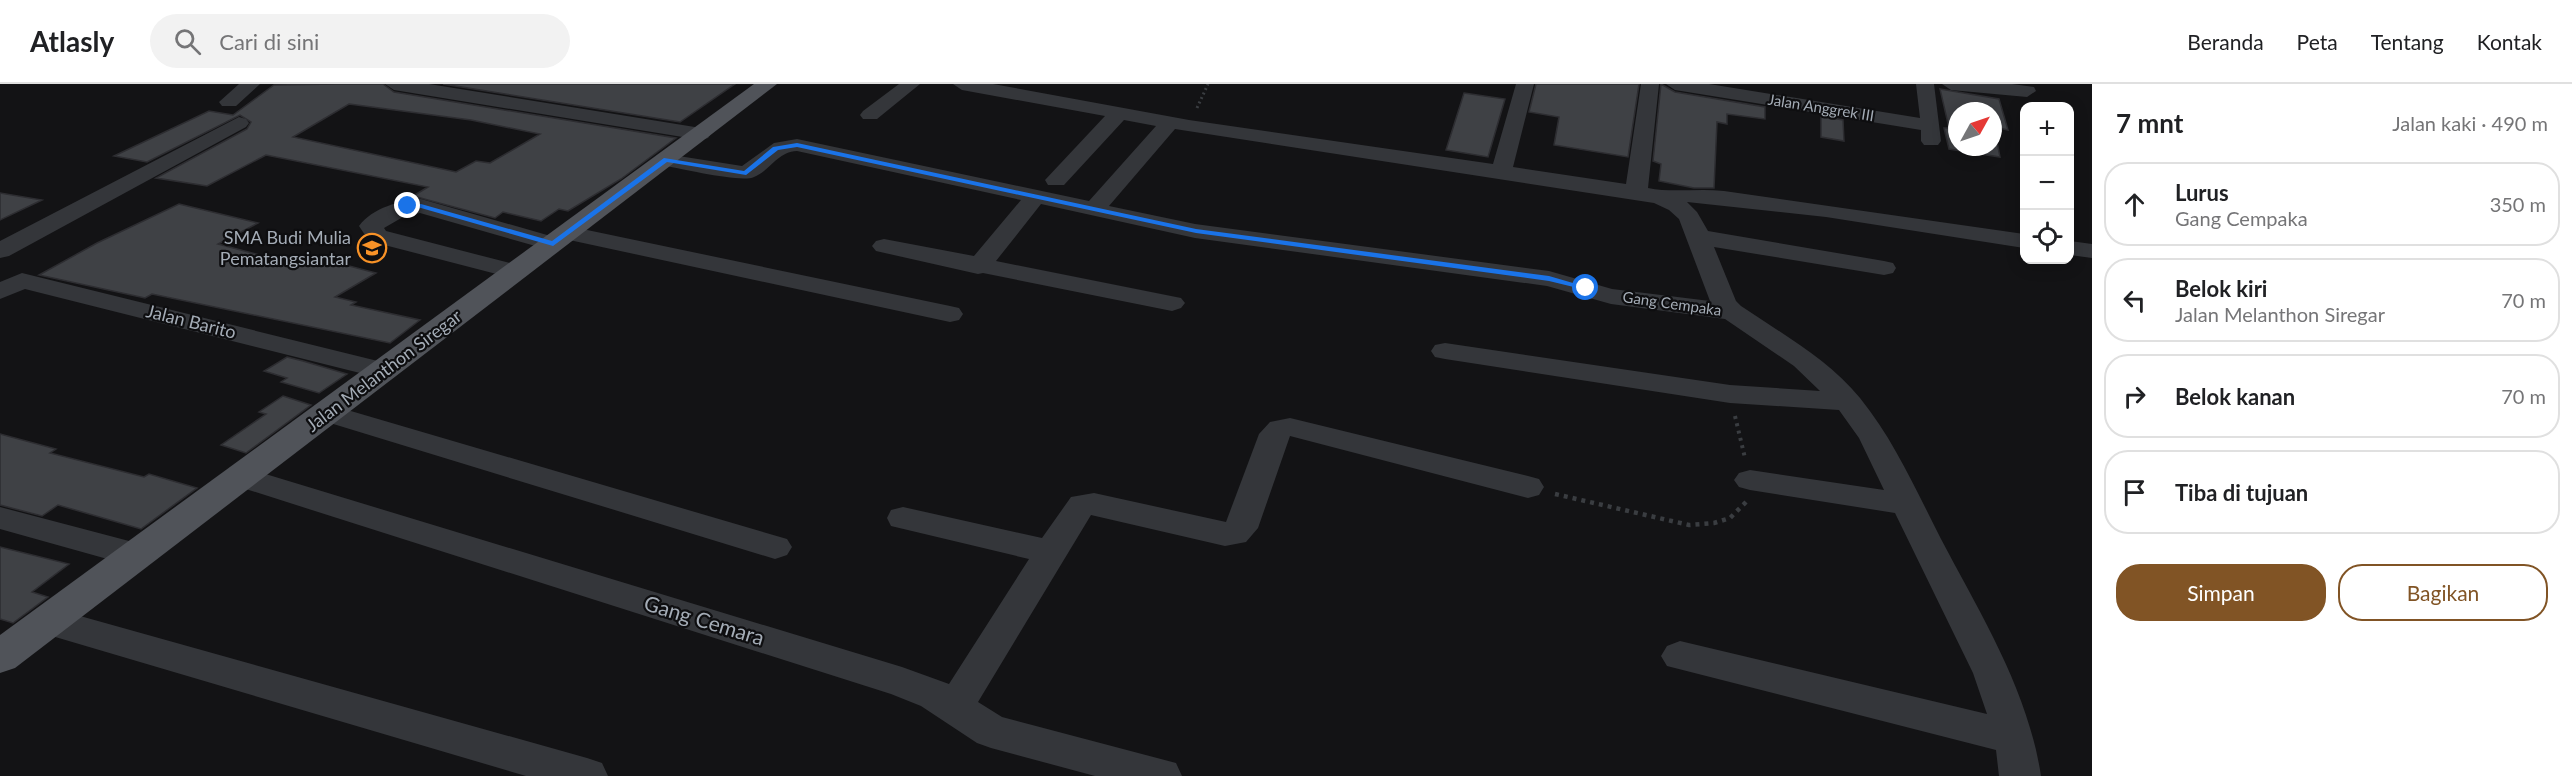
<!DOCTYPE html>
<html lang="id">
<head>
<meta charset="utf-8">
<style>
	:root { --surface:#fff; --page:#f2f2f2; --text:#202124; --muted:#757577; --line:#e0e0e0; --accent:#815425 }
	body { margin:0; font-family:Lato,sans-serif; background:var(--page); color:var(--text) }
	.controls { position:absolute; right:18px; top:18px; display:grid; overflow:hidden; border-radius:12px; box-shadow:0 3px 15px #0003 }
	.controls button { width:54px; height:54px; display:grid; place-items:center; padding:0; border:0; border-bottom:2px solid var(--line); background:var(--surface); color:var(--text); font:30px sans-serif }
	.compass { position:absolute; left:1948px; top:18px; width:54px; height:54px; border-radius:50%; background:var(--surface); box-shadow:0 3px 15px #0003; rotate:50deg }
	.stop { position:absolute; width:18px; height:18px; margin:-14px; border:4px solid #1a73e8; border-radius:50%; background:#fff }
	.stop.end { background:#1a73e8; border-color:#fff; box-shadow:0 2px 6px #0008 }
	.list { margin:0; padding:0; list-style:none }
	h2 { display:flex; justify-content:space-between; align-items:center; height:78px; margin:0; padding:0 24px; font-size:26px }
	h2 small { font-size:20px; font-weight:400; color:var(--muted) }
	.list li { display:grid; grid-template-columns:39px 1fr auto; gap:18px; align-items:center; box-sizing:border-box; height:84px; margin:0 12px 12px; padding:0 12px; border:2px solid var(--line); border-radius:24px }
	.list b { display:block; font-size:22px; white-space:nowrap }
	.list p { margin:0; font-size:20px; white-space:nowrap; color:var(--muted) }
	.list em { font-size:20px; font-style:normal; color:var(--muted) }
	.actions { display:flex; gap:12px; padding:18px 24px }
	.actions a { flex:1; padding:14px 0; border:2px solid var(--accent); border-radius:24px; text-align:center; font-size:21px; color:var(--accent) }
	.actions .main { background:var(--accent); color:#fff }
	.icon { flex:none; width:33px; height:33px; fill:none; stroke:currentColor; stroke-width:2; stroke-linecap:round; stroke-linejoin:round }
	.map { position:relative; flex:none; width:2092px; height:692px; overflow:hidden }
	header { display:flex; align-items:center; gap:36px; box-sizing:border-box; height:84px; padding:0 30px; background:var(--surface); border-bottom:2px solid var(--line) }
	header strong { font-size:28px }
	nav { display:flex; gap:33px; margin-inline-start:auto; font-size:21px }
	.search { width:420px; height:54px; background:var(--page); display:flex; align-items:center; gap:15px; box-sizing:border-box; padding:0 21px; border-radius:33px; color:var(--muted); font-size:22px }
	main { display:flex }
	aside { flex:1; background:var(--surface) }
	.map>svg:first-child { display:block }
</style>
</head>
<body>
<header>
<strong>Atlasly</strong>
<div class="search"><svg class="icon" aria-label="search" viewBox="0 0 24 24"><circle cx="10" cy="10" r="6"/><path d="M15 15l6 6"/></svg>Cari di sini</div>
<nav><a>Beranda</a><a>Peta</a><a>Tentang</a><a>Kontak</a></nav>
</header>
<main>
<div class="map">
<svg width="2092" height="692" viewBox="0 0 2092 692">
	<rect width="100%" height="100%" fill="#131315"/>
	<path fill="#3f4145" stroke="#2d2d31" stroke-width="1.5" fill-rule="evenodd" d="M336,0H383L394,8L676,54L621,95L568,127L559,125L541,137L503,128L495,134L413,112L428,103L266,71L207,102L156,94L247,45L251,38L240,31L147,78L114,72L209,27L233,31L274,1ZM349,20L471,36L540,50L490,79L476,77L456,88L293,53Z
		M443,0H735L680,38Z
		M1536,0H1639L1628,73L1554,61L1559,33L1529,28Z
		M1661,0L1675,8L1765,23V35L1727,30V40L1717,38L1714,104H1694L1659,97L1661,80L1653,77Z
		M1940,5L1999,15L2008,46L1994,43L2000,73L1949,65L1944,44H1949ZM1957,27H1993V63H1957Z
		M1464,9L1505,15L1488,73L1446,66Z
		M1821,32L1843,36L1844,57L1821,53Z
		M0,109L42,116L0,136Z
		M179,120L258,139L218,160L301,182L315,173L376,189L335,213L356,218L351,221L420,236L390,259L152,210L145,214L39,191L97,159Z
		M287,273L303,277L347,290L319,309L281,298L287,294L264,287Z
		M283,312L311,321L246,369L221,361L266,330L259,328Z
		M0,350L56,365L50,369L144,393L149,390L197,404L141,445L58,421L42,432L0,421Z
		M0,463L69,480L32,508L48,513L13,539L0,535Z"/>
	<g fill="none" stroke-linecap="round" stroke-linejoin="round">
		<path stroke="#3a3d41" stroke-width="3" stroke-dasharray="2 3" stroke-linecap="butt" d="M1197,24L1208,0"/>
		<path stroke="#3a3d41" stroke-width="4" stroke-dasharray="3 4.5" stroke-linecap="butt" d="M1735,332L1745,374"/>
		<path stroke="#3a3d41" stroke-width="4.5" stroke-dasharray="4 5" stroke-linecap="butt" d="M1555,410L1689,441L1714,439L1730,434L1747,417"/>
		<path fill="#34363a" fill-rule="evenodd" d="M239,0H260L236,22H222L219,18Z
			M385,0H429L701,44L708,46L711,50L708,54L701,56L394,6Z
			M899,0H920L877,35H863L860,31L863,27Z
			M953,0H993L1189,36L1493,80L1516,0H1534L1513,83L1626,100L1641,0H1659L1648,104C1672,109 1698,104 1724,107L2024,150V164L1826,133L1687,118L1697,128L1708,147L1884,177L1893,179L1896,184L1893,189L1884,191L1714,163L1736,217L1741,222C1782,250 1828,275 1860,314C1894,356 1916,406 1941,455C1981,531 2028,606 2041,692H1999L1996,666L1667,582L1661,572L1667,562L1680,557L1987,630L1973,589L1895,429L1750,406L1739,403L1734,396L1739,389L1750,386L1884,406L1859,354L1839,326L1730,319L1445,275L1435,273L1431,267L1435,261L1445,259L1730,301L1820,307L1794,282L1725,235L1611,220L1547,202L1195,154L1041,120L996,177L1181,214L1185,219L1181,224L1172,227L983,189L978,190L876,167L872,162L876,157L884,155L974,172L1021,116L797,67C777,68 771,86 754,93C742,99 683,85 666,82L659,80L655,76L659,72L666,70L742,82L774,59L797,55L1089,117L1156,42L1124,36L1064,101H1048L1045,96L1105,32L962,6ZM1175,45L1654,119L1669,126L1679,135L1710,217L1612,205L1549,187L1195,140L1109,122Z
			M1666,0H1709L1920,34L1916,0H1934L1941,57L1938,61H1924L1921,57V46L1675,6Z
			M1942,0H2012L2034,3L2036,7L2027,13L1951,6Z
			M239,33L246,35L249,39L246,43L9,172L0,174V157Z
			M421,115L561,155L565,160L561,165L553,167L420,129L403,133L384,144L386,147L525,183L528,188L525,193L516,195L369,157L359,142C372,124 401,116 421,115Z
			M568,142L950,222L959,224L963,230L959,236L950,238L560,154L556,149L560,144Z
			M2070,157L2092,160V174L2070,171Z
			M22,189L394,281L398,287L394,293L384,295L25,205L0,215V198Z
			M327,320L787,455L792,463L787,471L775,475L317,335L312,329L317,323Z
			M1290,334L1528,392L1539,395L1544,403L1539,411L1528,414L1290,352L1258,444L1246,458L1225,462L1091,431L978,618L1002,633L1176,679L1182,692H1095L991,664L977,659L921,622L891,610L230,400L225,393L230,386L241,383L252,386L902,583L949,600L1029,475L891,442L887,434L891,426L903,423L1042,454L1071,413L1094,409L1226,438L1259,350L1270,338Z
			M0,423L148,462L153,471L148,480L136,483L0,445Z
			M48,523L587,674L602,679L608,692H526L35,547L30,537L35,527Z"/>
		<path fill="#505359" fill-rule="evenodd" d="M754,0H777L15,584L0,589V551Z"/>
	</g>
	<path fill="#1a73e8" d="M797,59L1196,145L1549,192L1590,204L1586,206L1549,197L1196,149L797,63L778,66L746,91L667,78L553,162L421,124L404,122L421,120L552,157L664,74L744,87L773,63Z"/>
	<defs>
		<g id="school-ring" transform="scale(1.5)"><circle r="9.5" fill="#0e0e10" stroke="#f89227" stroke-width="1.5"/><path d="M0-5L7-2L0 1L-7-2ZM-4 1L0 2.5L4 1V4Q0 6-4 4Z" fill="#f89227"/></g>
	</defs>
	<g fill-rule="evenodd">
		<use href="#school-ring" x="372" y="164"/>
	</g>
	<g text-anchor="middle" stroke-width="4.5" stroke-linejoin="round" paint-order="stroke">
		<g font-size="15" fill="#a4acb6" stroke="#0e0e10">
			<text transform="translate(1821 24) rotate(9)" y="5">Jalan Anggrek III</text>
			<text transform="translate(1672 220) rotate(8)" y="5">Gang Cempaka</text>
		</g>
		<g font-size="18" fill="#a4acb6" stroke="#0e0e10" text-anchor="end">
			<text x="351" y="160">SMA Budi Mulia<tspan x="351" dy="21">Pematangsiantar</tspan></text>
		</g>
		<g font-size="18" fill="#a4acb6" stroke="#0e0e10">
			<text transform="translate(191 238) rotate(14)" y="6">Jalan Barito</text>
			<text transform="translate(384 287) rotate(-37)" y="6">Jalan Melanthon Siregar</text>
		</g>
		<g font-size="21" fill="#a4acb6" stroke="#0e0e10">
			<text transform="translate(704 537) rotate(17)" y="7">Gang Cemara</text>
		</g>
	</g>
</svg>
<div class="controls">
<button>+</button>
<button>−</button>
<button><svg class="icon" aria-label="locate" viewBox="0 0 24 24"><circle cx="12" cy="12" r="6"/><path d="M12 2v4M12 18v4M2 12h4M18 12h4"/></svg></button>
</div>
<svg class="compass" viewBox="-18 -18 36 36"><path d="M0-13l5 13h-10z" fill="#e53935"/><path d="M0 13l5-13h-10z" fill="#757577"/></svg>
<div class="stop" style="left:1586px;top:204px"></div>
<div class="stop end" style="left:408px;top:122px"></div>
</div>
<aside>
<h2>7 mnt<small>Jalan kaki · 490 m</small></h2>
<ul class="list">
<li><svg class="icon" aria-label="ahead" viewBox="0 0 24 24"><path d="M12 20V5M6 11l6-6 6 6"/></svg><div><b>Lurus</b><p>Gang Cempaka</p></div><em>350 m</em></li>
<li><svg class="icon" aria-label="left" viewBox="0 0 24 24"><path d="M17 20v-9H6M10 6l-5 5 5 5"/></svg><div><b>Belok kiri</b><p>Jalan Melanthon Siregar</p></div><em>70 m</em></li>
<li><svg class="icon" aria-label="right" viewBox="0 0 24 24"><path d="M7 20v-9h11M14 6l5 5-5 5"/></svg><div><b>Belok kanan</b></div><em>70 m</em></li>
<li><svg class="icon" aria-label="arrive" viewBox="0 0 24 24"><path d="M6 21V4h12l-3 4 3 4H6"/></svg><div><b>Tiba di tujuan</b></div></li>
</ul>
<div class="actions"><a class="main">Simpan</a><a>Bagikan</a></div>
</aside>
</main>
</body>
</html>
